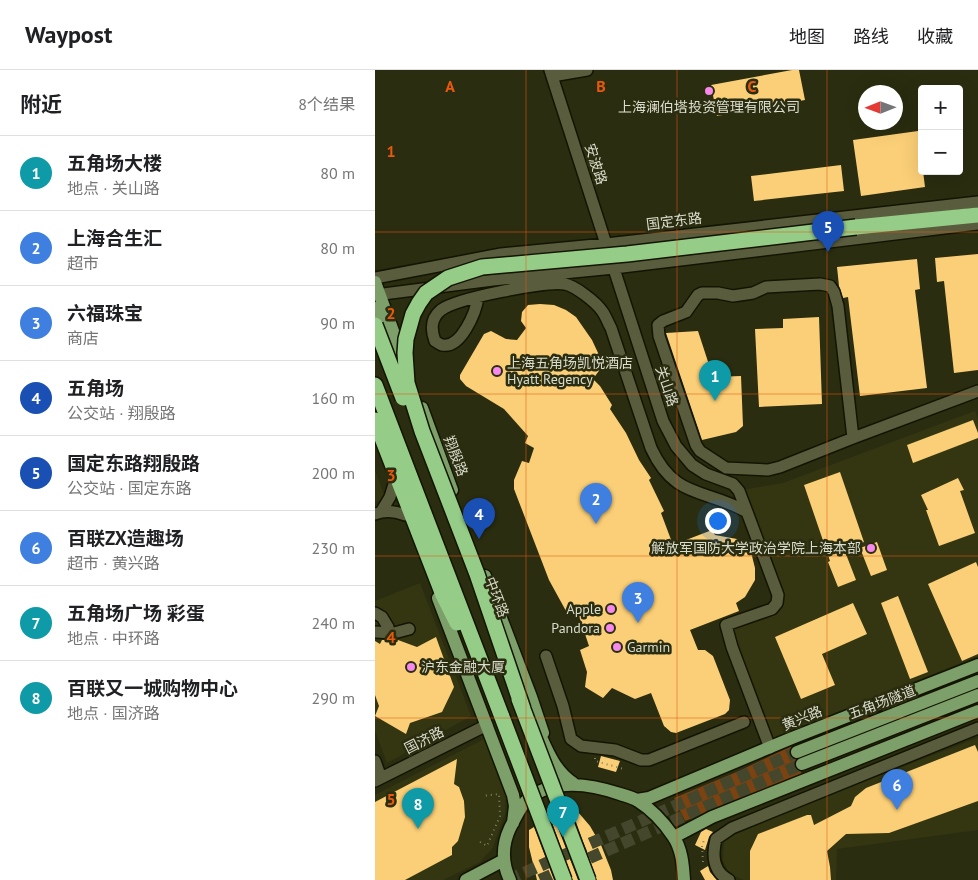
<!DOCTYPE html>
<html lang="zh">
<head>
<meta charset="utf-8">
<style>
	:root { --surface:#fff; --page:#f2f2f2; --text:#202124; --muted:#757577; --line:#e0e0e0; --accent:#814f7e }
	body { margin:0; font-family:"PT Sans","Noto Sans SC",sans-serif; background:var(--page); color:var(--text) }
	.controls { position:absolute; right:15px; top:15px; display:grid; overflow:hidden; border-radius:5px; box-shadow:0 5px 20px #0002 }
	.controls button { width:45px; height:45px; display:grid; place-items:center; padding:0; border:0; border-bottom:1px solid var(--line); background:var(--surface); color:var(--text); font:25px sans-serif }
	.compass { position:absolute; left:483px; top:15px; width:45px; height:45px; border-radius:50%; background:var(--surface); box-shadow:0 5px 20px #0002; rotate:269deg }
	.you { position:absolute; left:342px; top:450px; width:18px; height:18px; margin:-12px; border:4px solid #fff; border-radius:50%; background:#1a73e8; box-shadow:0 0 0 8px #1a73e833 }
	.badge { display:grid; place-items:center; width:32px; height:32px; border-radius:50%; background:var(--accent); color:#fff; font-size:16px; font-weight:700 }
	.pin { position:absolute; translate:-50% -41px; filter:drop-shadow(0 1px 2px #0008) }
	.pin::after { content:''; position:absolute; top:26px; width:18px; height:15px; background:inherit; clip-path:polygon(0 0,100% 0,50% 100%) }
	.list { margin:0; padding:0; list-style:none }
	h2 { display:flex; justify-content:space-between; align-items:center; height:65px; margin:0; padding:0 20px; font-size:21px }
	h2 small { font-size:16px; font-weight:400; color:var(--muted) }
	.list li { display:grid; grid-template-columns:32px 1fr auto; gap:15px; align-items:center; box-sizing:border-box; height:75px; padding:0 20px; border-top:1px solid var(--line) }
	.list b { display:block; font-size:19px; white-space:nowrap }
	.list p { margin:0; font-size:16px; white-space:nowrap; color:var(--muted) }
	.list em { font-size:16px; font-style:normal; color:var(--muted) }
	.map { position:relative; flex:none; width:603px; height:810px; overflow:hidden }
	header { display:flex; align-items:center; gap:30px; box-sizing:border-box; height:70px; padding:0 25px; background:var(--surface); border-bottom:1px solid var(--line) }
	header strong { font-size:24px }
	nav { display:flex; gap:28px; margin-inline-start:auto; font-size:18px }
	main { display:flex }
	aside { flex:1; background:var(--surface) }
	.map>svg:first-child { display:block }
</style>
</head>
<body>
<header>
<strong>Waypost</strong>
<nav><a>地图</a><a>路线</a><a>收藏</a></nav>
</header>
<main>
<aside>
<h2>附近<small>8个结果</small></h2>
<ul class="list">
<li><span class="badge" style="background:#0f9aa8">1</span><div><b>五角场大楼</b><p>地点 · 关山路</p></div><em>80 m</em></li>
<li><span class="badge" style="background:#3f7fe0">2</span><div><b>上海合生汇</b><p>超市</p></div><em>80 m</em></li>
<li><span class="badge" style="background:#3f7fe0">3</span><div><b>六福珠宝</b><p>商店</p></div><em>90 m</em></li>
<li><span class="badge" style="background:#1a4fb4">4</span><div><b>五角场</b><p>公交站 · 翔殷路</p></div><em>160 m</em></li>
<li><span class="badge" style="background:#1a4fb4">5</span><div><b>国定东路翔殷路</b><p>公交站 · 国定东路</p></div><em>200 m</em></li>
<li><span class="badge" style="background:#3f7fe0">6</span><div><b>百联ZX造趣场</b><p>超市 · 黄兴路</p></div><em>230 m</em></li>
<li><span class="badge" style="background:#0f9aa8">7</span><div><b>五角场广场 彩蛋</b><p>地点 · 中环路</p></div><em>240 m</em></li>
<li><span class="badge" style="background:#0f9aa8">8</span><div><b>百联又一城购物中心</b><p>地点 · 国济路</p></div><em>290 m</em></li>
</ul>
</aside>
<div class="map">
<svg width="603" height="810" viewBox="0 0 603 810">
	<rect width="100%" height="100%" fill="#2b2d10"/>
	<path fill="#343611" d="M600,341L603,350V586L396,669L354,558L407,533L367,420L408,413Z
		M0,400L10,428L0,432Z
		M45,513L96,646L12,693L0,661V531Z
		M603,668V760L462,779L461,810H369L354,804L348,790L349,769L367,758Z
		M109,669L131,721L130,744L117,779L105,792L68,810H0V725Z"/>
	<path fill="#7b4212" d="M416,676L427,705L310,751L299,728L364,701Z"/>
	<path fill="#fbcf77" d="M417,0H424L430,30L342,46L336,15Z
		M543,61L547,101H548L550,117L486,126L478,70Z
		M466,95L469,121L379,131L376,106Z
		M603,184V300L579,303L569,211L562,212L560,188Z
		M542,189L545,219L540,220L552,318L485,326L473,227L468,228L464,216L462,197Z
		M165,234L179,235L191,240L201,247L217,270L224,285L231,291L218,309L225,316L237,335L235,339L251,363L264,390L276,408L274,410L289,441L286,443L298,475L337,460L340,465L362,469L371,476L377,486L380,498V510L370,527L361,533L364,541L315,560L323,580H330L338,586L355,630L354,640L350,644L301,663L296,662L289,656L276,623L260,629L237,618L228,628L210,617L212,602L205,580L214,576L201,537L191,541L174,510L139,419V410L147,391L154,393L159,378L150,373L153,366L129,339L91,316L85,309V305L109,264L116,261L131,269L142,270L151,258L146,251L147,242L153,235Z
		M444,247L447,334L384,337L380,259L408,258V249Z
		M323,261L338,307L366,306L368,356L361,362L327,370L291,263Z
		M598,350L603,363V368L538,393L532,375Z
		M465,402L489,472L469,479L481,510L463,517L453,492L455,491L429,415Z
		M583,408L589,420L585,421L600,463L564,476L551,440H553L546,425Z
		M502,472L512,500L496,506L485,478Z
		M601,492L603,497V584L587,591L553,514Z
		M523,526L553,602L535,609L506,533Z
		M478,533L492,564L447,584L460,615L426,629L400,567Z
		M61,567L79,617L67,642L35,653L31,664L0,646L4,636L0,625V571L5,574L7,570H23L42,577Z
		M600,675L603,682V731L514,763L471,764L452,781L455,797L456,810H375V781L383,764L432,745H436L439,755L476,736L480,727L491,718Z
		M226,686L245,691L241,702L223,697Z
		M82,689L79,714L84,717L89,731L90,747L83,771L77,777V785L30,810H0V732Z
		M175,737L203,810H198L172,739Z
		M197,741L203,742L215,756L226,775L236,800L238,810H222Z
		M159,757L179,810H162L154,777V760Z
		M331,759L338,762L334,767L330,780L320,775L326,762Z
		M333,796L335,802L342,810H330L325,801Z"/>
	<g fill="none" stroke-linecap="round" stroke-linejoin="round">
		<path stroke="#45472c" stroke-width="12" stroke-dasharray="12 6" stroke-linecap="butt" d="M133,810L422,682
			M165,810L427,694"/>
		<g stroke="#141500" stroke-width="14">
			<path id="minor" d="M175,0L288,351L301,376L317,395L331,404L358,414L364,421L372,442
				M177,6L212,0
				M0,208L126,184L231,174L603,132
				M0,225L118,210L239,198L603,154
				M103,227C101,242 86,279 67,275C64,274 62,272 60,271C56,260 55,249 66,240C82,228 171,211 190,214C200,216 221,232 227,241C231,246 233,253 236,258L276,378C300,430 330,418 372,442L403,525L402,533L397,539L351,555L357,577L395,678
				M478,368L463,236L459,222L455,216L445,214L391,217L378,223L358,226L343,223H327L323,225L311,242L288,251L283,255L284,266L321,375L325,381L351,398L393,400L405,397L478,368L603,321
				M6,442L15,427L19,414
				M0,444C10,440 20,441 30,445
				M0,543L7,547L13,557
				M0,562L19,563L34,559
				M171,586L188,636L196,669L206,676L240,680L266,690H274L369,652
				M0,691L6,708
				M0,711L112,655
				M354,810C338,802 337,785 341,769L357,758L603,658"/>
		</g>
		<g stroke="#141500" stroke-width="15">
			<path id="major" d="M0,212L29,291
				M0,238L9,264
				M47,338L77,420
				M110,506L156,627L168,663
				M63,528L138,725L140,736L138,753
				M161,656C171,677 178,700 198,713
				M422,682L603,611
				M427,694L603,625
				M262,730L274,728L417,668L603,595
				M299,767L337,747L603,641
				M91,810L129,790
				M135,810C127,793 127,775 135,758C140,749 145,736 153,729C180,708 215,714 245,724C251,726 257,727 263,731C276,739 289,753 298,766C307,779 308,795 309,810"/>
		</g>
		<g stroke="#141500" stroke-width="18">
			<path id="highway" d="M481,157L603,145
				M0,315L127,647
				M0,350L68,525L82,553"/>
		</g>
		<path stroke="#7f816a" stroke-width="2" stroke-dasharray="1 4" stroke-linecap="butt" d="M220,688V691L249,699
			M105,772L112,776L125,746L124,724L107,726
			M328,792L327,776L329,770"/>
		<use href="#minor" stroke="#5a5c3e" stroke-width="11"/>
		<use href="#major" stroke="#7d9f6a" stroke-width="12"/>
		<use href="#highway" stroke="#95cc88" stroke-width="15"/>
		<g stroke="#141500" stroke-width="18" stroke-linecap="butt">
			<path id="highway-bridge" d="M0,255L28,328
				M144,629L213,810
				M148,639L102,504L47,361L32,313L30,283L31,269L38,244L44,233L51,223L73,208L107,197L252,184L481,157
				M127,647L189,810"/>
		</g>
		<use href="#highway-bridge" stroke="#95cc88" stroke-width="15"/>
	</g>
	<path fill="none" stroke="#e8590c" stroke-width="1" stroke-opacity="0.55" d="M151,0V810M302,0V810M452,0V810M0,162H603M0,324H603M0,486H603M0,648H603"/>
	<g fill="#f788ec" stroke="#2b2d10" stroke-width="2">
		<circle cx="334" cy="21" r="5"/>
		<circle cx="122" cy="301" r="5"/>
		<circle cx="496" cy="478" r="5"/>
		<circle cx="236" cy="539" r="5"/>
		<circle cx="235" cy="558" r="5"/>
		<circle cx="242" cy="577" r="5"/>
		<circle cx="36" cy="597" r="5"/>
	</g>
	<g text-anchor="middle" stroke-width="5" stroke-linejoin="round" paint-order="stroke">
		<g font-size="14" fill="#dbddcc" stroke="#2b2d10" text-anchor="start">
			<text x="334" y="42" text-anchor="middle">上海澜伯塔投资管理有限公司</text>
			<text x="132" y="298">上海五角场凯悦酒店<tspan x="132" dy="16">Hyatt Regency</tspan></text>
			<text x="486" y="483" text-anchor="end">解放军国防大学政治学院上海本部</text>
			<text x="226" y="544" text-anchor="end">Apple</text>
			<text x="225" y="563" text-anchor="end">Pandora</text>
			<text x="252" y="582">Garmin</text>
			<text x="46" y="602">沪东金融大厦</text>
		</g>
		<g font-size="14" fill="#dbddcc" stroke="#2b2d10">
			<text transform="translate(221 94) rotate(72)" y="5">安波路</text>
			<text transform="translate(299 151) rotate(-7)" y="5">国定东路</text>
			<text transform="translate(292 316) rotate(71)" y="5">关山路</text>
			<text transform="translate(81 386) rotate(69)" y="5">翔殷路</text>
			<text transform="translate(122 527) rotate(69)" y="5">中环路</text>
			<text transform="translate(507 632) rotate(-21)" y="5">五角场隧道</text>
			<text transform="translate(427 648) rotate(-22)" y="5">黄兴路</text>
			<text transform="translate(49 670) rotate(-27)" y="5">国济路</text>
		</g>
	</g>
	<g font-size="16" text-anchor="middle" font-weight="bold" fill="#e8590c" stroke="#2b2d10" stroke-width="5" stroke-linejoin="round" paint-order="stroke">
		<text x="75" y="22">A</text>
		<text x="226" y="22">B</text>
		<text x="377" y="22">C</text>
		<text x="16" y="87">1</text>
		<text x="16" y="249">2</text>
		<text x="16" y="411">3</text>
		<text x="16" y="573">4</text>
		<text x="16" y="735">5</text>
	</g>
</svg>
<div class="controls">
<button>+</button>
<button>−</button>
</div>
<svg class="compass" viewBox="-18 -18 36 36"><path d="M0-13l5 13h-10z" fill="#e53935"/><path d="M0 13l5-13h-10z" fill="#757577"/></svg>
<div class="you"></div>
<div class="pin badge" style="left:340px;top:331px;background:#0f9aa8">1</div>
<div class="pin badge" style="left:221px;top:454px;background:#3f7fe0">2</div>
<div class="pin badge" style="left:263px;top:553px;background:#3f7fe0">3</div>
<div class="pin badge" style="left:104px;top:469px;background:#1a4fb4">4</div>
<div class="pin badge" style="left:453px;top:182px;background:#1a4fb4">5</div>
<div class="pin badge" style="left:522px;top:740px;background:#3f7fe0">6</div>
<div class="pin badge" style="left:188px;top:767px;background:#0f9aa8">7</div>
<div class="pin badge" style="left:43px;top:759px;background:#0f9aa8">8</div>
</div>
</main>
</body>
</html>
